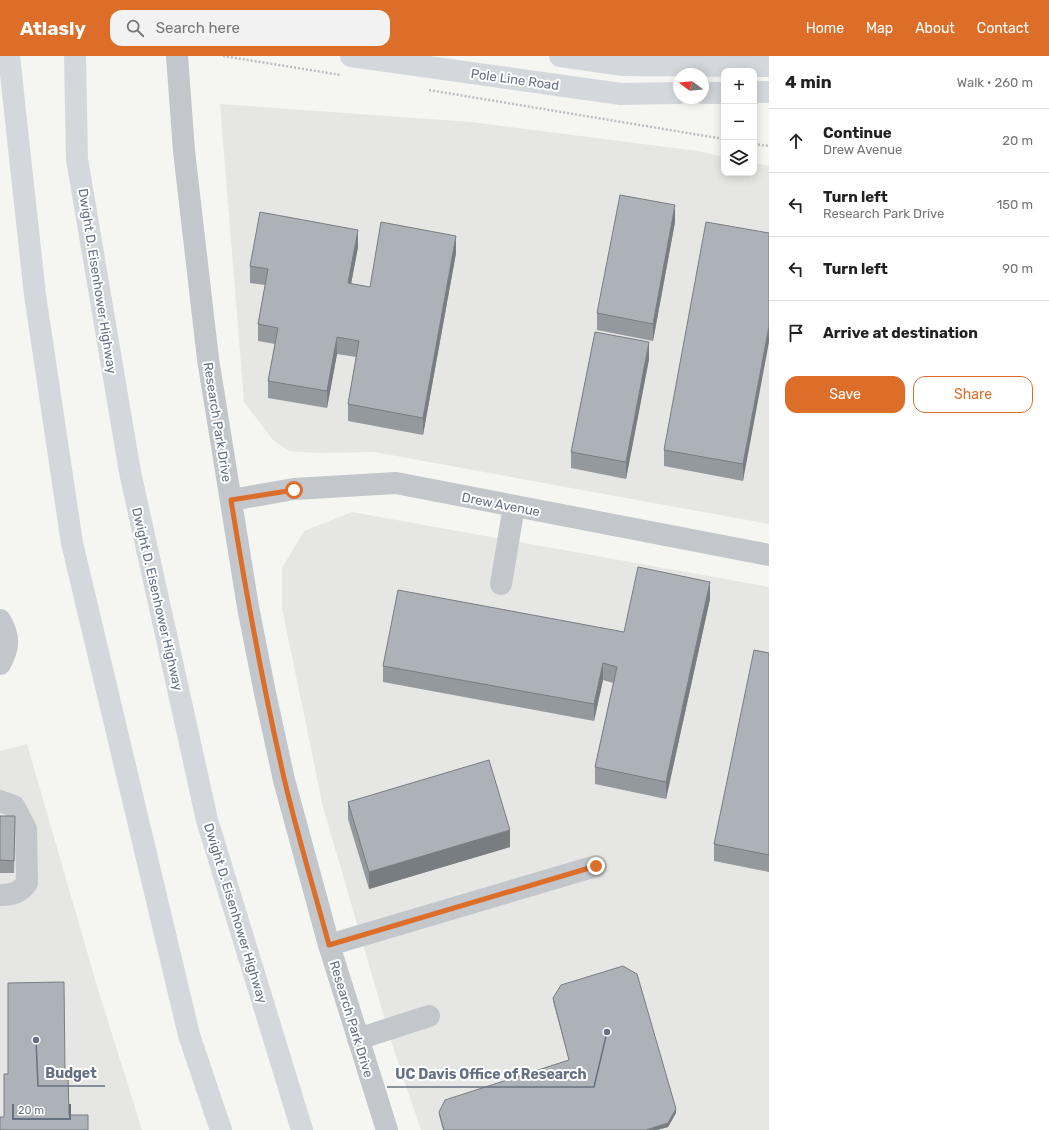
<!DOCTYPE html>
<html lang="en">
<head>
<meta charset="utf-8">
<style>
	:root { --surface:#fff; --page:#f2f2f2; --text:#222; --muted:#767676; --line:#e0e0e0; --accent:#dd6e2a }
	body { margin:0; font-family:Rubik,sans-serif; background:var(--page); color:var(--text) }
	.controls { position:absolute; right:12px; top:12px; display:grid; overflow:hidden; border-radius:8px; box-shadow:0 2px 10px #0003 }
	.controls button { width:36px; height:36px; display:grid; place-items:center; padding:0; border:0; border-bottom:1px solid var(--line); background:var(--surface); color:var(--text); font:20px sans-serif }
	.compass { position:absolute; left:673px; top:12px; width:36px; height:36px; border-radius:50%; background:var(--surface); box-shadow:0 2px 10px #0003; rotate:286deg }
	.scale { position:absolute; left:12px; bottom:10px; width:59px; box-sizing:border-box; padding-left:4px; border:2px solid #657182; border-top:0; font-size:11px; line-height:14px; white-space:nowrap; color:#657182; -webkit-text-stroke:3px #fff; paint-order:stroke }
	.stop { position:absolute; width:12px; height:12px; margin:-9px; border:3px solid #dd6e2a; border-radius:50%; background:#fff }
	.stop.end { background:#dd6e2a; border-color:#fff; box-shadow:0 1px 4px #0008 }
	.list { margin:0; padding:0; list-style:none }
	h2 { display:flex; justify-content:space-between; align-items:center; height:52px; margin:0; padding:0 16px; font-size:17px }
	h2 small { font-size:13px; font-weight:400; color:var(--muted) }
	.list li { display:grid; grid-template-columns:26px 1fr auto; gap:12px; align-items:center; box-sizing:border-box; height:64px; padding:0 16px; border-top:1px solid var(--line) }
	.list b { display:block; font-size:15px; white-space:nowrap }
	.list p { margin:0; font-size:13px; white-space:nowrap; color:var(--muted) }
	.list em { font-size:13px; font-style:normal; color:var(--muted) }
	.actions { display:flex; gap:8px; padding:12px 16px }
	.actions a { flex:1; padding:9px 0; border:1px solid var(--accent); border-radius:12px; text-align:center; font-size:14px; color:var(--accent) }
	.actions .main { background:var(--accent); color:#fff }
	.icon { flex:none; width:22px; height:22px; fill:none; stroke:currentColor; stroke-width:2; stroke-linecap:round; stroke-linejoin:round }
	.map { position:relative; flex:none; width:769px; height:1074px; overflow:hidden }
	header { display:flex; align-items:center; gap:24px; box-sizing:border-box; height:56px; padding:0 20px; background:var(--accent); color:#fff }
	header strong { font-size:19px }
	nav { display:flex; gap:22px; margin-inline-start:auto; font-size:14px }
	.search { width:280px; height:36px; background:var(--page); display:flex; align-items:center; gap:10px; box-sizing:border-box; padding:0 14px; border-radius:12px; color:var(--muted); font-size:15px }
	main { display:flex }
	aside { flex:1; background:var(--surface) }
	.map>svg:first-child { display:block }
</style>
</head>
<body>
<header>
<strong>Atlasly</strong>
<div class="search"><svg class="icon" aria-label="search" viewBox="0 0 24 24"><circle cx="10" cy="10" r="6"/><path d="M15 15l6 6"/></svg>Search here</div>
<nav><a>Home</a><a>Map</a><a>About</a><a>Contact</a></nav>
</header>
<main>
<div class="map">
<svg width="769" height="1074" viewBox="0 0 769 1074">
	<rect width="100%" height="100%" fill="#f5f5f2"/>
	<path fill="#e6e6e5" d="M220,48L471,66L698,95L724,101V117H754V107L769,110V468L374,396L318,397L289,395L273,384L244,346Z
		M352,456L769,531V1074H421L392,988L323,751L282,552V512L304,475Z
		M27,688L97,930L142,1074H0V695Z"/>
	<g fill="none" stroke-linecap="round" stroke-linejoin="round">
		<path stroke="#bdbec1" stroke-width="2.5" stroke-dasharray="2 2" stroke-linecap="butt" d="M223,0L341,19
			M429,34L724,83
			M754,88L769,90"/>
		<path stroke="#c3c6ca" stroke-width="22" d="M177,0L184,95L208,303L248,551L265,637L284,724L329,889L387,1074
			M231,444L294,433L396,427L769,499
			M501,528L514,450
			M0,564C10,580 9,592 0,608
			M0,745L14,750L26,773L27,827C20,837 12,839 0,839
			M329,889L596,810
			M358,983L429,960"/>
		<path stroke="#d4d8dc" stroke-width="22" d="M351,0L621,38L679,37
			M560,0L623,9L769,10
			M754,36H769
			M703,37H724"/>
		<path stroke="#d4d8dc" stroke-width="22" d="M9,0L35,239L72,487L189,979L221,1074
			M75,0L77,103L130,416L207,764L302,1074"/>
	</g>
	<path fill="#94999e" d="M675,166L653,285L597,274V257Z
		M769,177L743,425L664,410V394Z
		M358,191L351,228L370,231L456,197L423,379L348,365V348L356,301L337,298L327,352L268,342V325L275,288L258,285V268L265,229L250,227V210Z
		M649,303L626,423L571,412V396Z
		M710,543L666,743L595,728V711L613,627L603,624L594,665L383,626V610L624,576Z
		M769,597V816L714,805V788Z
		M348,746L510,791L369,833L348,763Z
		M0,760H15L14,817H0Z
		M553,942L676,1057L668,1071L657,1074H443L439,1059V1056L569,1004L553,945Z"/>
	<path fill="#787d81" d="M675,149V166L653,285V268Z
		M358,174V191L348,244V227Z
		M456,180V197L423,379V362Z
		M769,270V286L743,425V408Z
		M337,281V298L327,352V335Z
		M649,286V303L626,423V406Z
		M710,526V543L666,743V726Z
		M603,607V624L594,665V648Z
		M510,774V791L369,833V816Z
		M676,1053V1057L668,1071L657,1074H646Z"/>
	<path fill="#acb2b8" stroke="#787d81" d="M620,139L675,149L653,268L597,257Z
		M260,156L358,174L348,227L370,231L381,166L456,180L423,362L348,348L359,285L337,281L327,335L268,325L278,272L258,268L268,213L250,210Z
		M706,166L769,177V270L743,408L664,394Z
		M595,276L649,286L626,406L571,396Z
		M638,511L710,526L666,726L595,711L617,611L603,607L594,648L383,610L398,534L624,576Z
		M754,594L769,597V799L714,788Z
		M489,704L510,774L369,816L348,746Z
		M0,760H15L14,805L0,804Z
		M623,910L637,918L676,1053L668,1067L646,1074H444L439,1056L445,1044L569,1004L553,942L561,929Z
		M64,926L65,1017H68L69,1059H88V1074H0V1061H4V1018H8V927Z"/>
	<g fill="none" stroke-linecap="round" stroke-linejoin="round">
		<path stroke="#dd6e2a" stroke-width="5" d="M294,434L231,444C246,537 263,630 284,722C297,778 314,833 329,889L596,810"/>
	</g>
	<g text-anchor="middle" stroke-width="4" stroke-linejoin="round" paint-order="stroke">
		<g font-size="13" fill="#657182" stroke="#fff">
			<text transform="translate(515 23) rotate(8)" y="5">Pole Line Road</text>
			<text transform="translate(98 225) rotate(81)" y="5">Dwight D. Eisenhower Highway</text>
			<text transform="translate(218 366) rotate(81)" y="5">Research Park Drive</text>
			<text transform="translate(501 448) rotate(11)" y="5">Drew Avenue</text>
			<text transform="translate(158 543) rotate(77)" y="5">Dwight D. Eisenhower Highway</text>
			<text transform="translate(236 857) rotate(73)" y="5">Dwight D. Eisenhower Highway</text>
			<text transform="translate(352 963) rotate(73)" y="5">Research Park Drive</text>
		</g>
	</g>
	<path fill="none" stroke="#657182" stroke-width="1.5" d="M36 984L38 1030H105M607 976L594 1031H387"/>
	<g fill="#657182" stroke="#fff" stroke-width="1.5">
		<circle cx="36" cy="984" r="4"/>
		<circle cx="607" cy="976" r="4"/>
	</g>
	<g font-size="14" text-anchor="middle" font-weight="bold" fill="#657182" stroke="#fff" stroke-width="4" stroke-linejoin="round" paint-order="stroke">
		<text x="71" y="1022">Budget</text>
		<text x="491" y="1023">UC Davis Office of Research</text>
	</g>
</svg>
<div class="controls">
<button>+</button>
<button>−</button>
<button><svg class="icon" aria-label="layers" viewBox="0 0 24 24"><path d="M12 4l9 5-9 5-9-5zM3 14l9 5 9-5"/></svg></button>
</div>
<svg class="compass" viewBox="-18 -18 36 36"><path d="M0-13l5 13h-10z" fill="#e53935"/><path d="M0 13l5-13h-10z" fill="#767676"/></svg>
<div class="scale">20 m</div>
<div class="stop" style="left:294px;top:434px"></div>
<div class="stop end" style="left:596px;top:810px"></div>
</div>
<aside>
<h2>4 min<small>Walk · 260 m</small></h2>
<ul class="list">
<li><svg class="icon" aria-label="ahead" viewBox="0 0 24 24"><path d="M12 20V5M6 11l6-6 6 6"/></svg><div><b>Continue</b><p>Drew Avenue</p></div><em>20 m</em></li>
<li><svg class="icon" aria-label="left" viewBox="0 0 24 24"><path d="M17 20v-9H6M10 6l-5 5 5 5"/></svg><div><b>Turn left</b><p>Research Park Drive</p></div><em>150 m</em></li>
<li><svg class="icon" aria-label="left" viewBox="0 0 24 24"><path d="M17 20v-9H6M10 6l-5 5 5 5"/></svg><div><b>Turn left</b></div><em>90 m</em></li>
<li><svg class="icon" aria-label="arrive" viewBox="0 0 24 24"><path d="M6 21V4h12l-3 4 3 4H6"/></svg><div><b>Arrive at destination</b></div></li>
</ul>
<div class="actions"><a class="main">Save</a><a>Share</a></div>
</aside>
</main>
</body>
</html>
